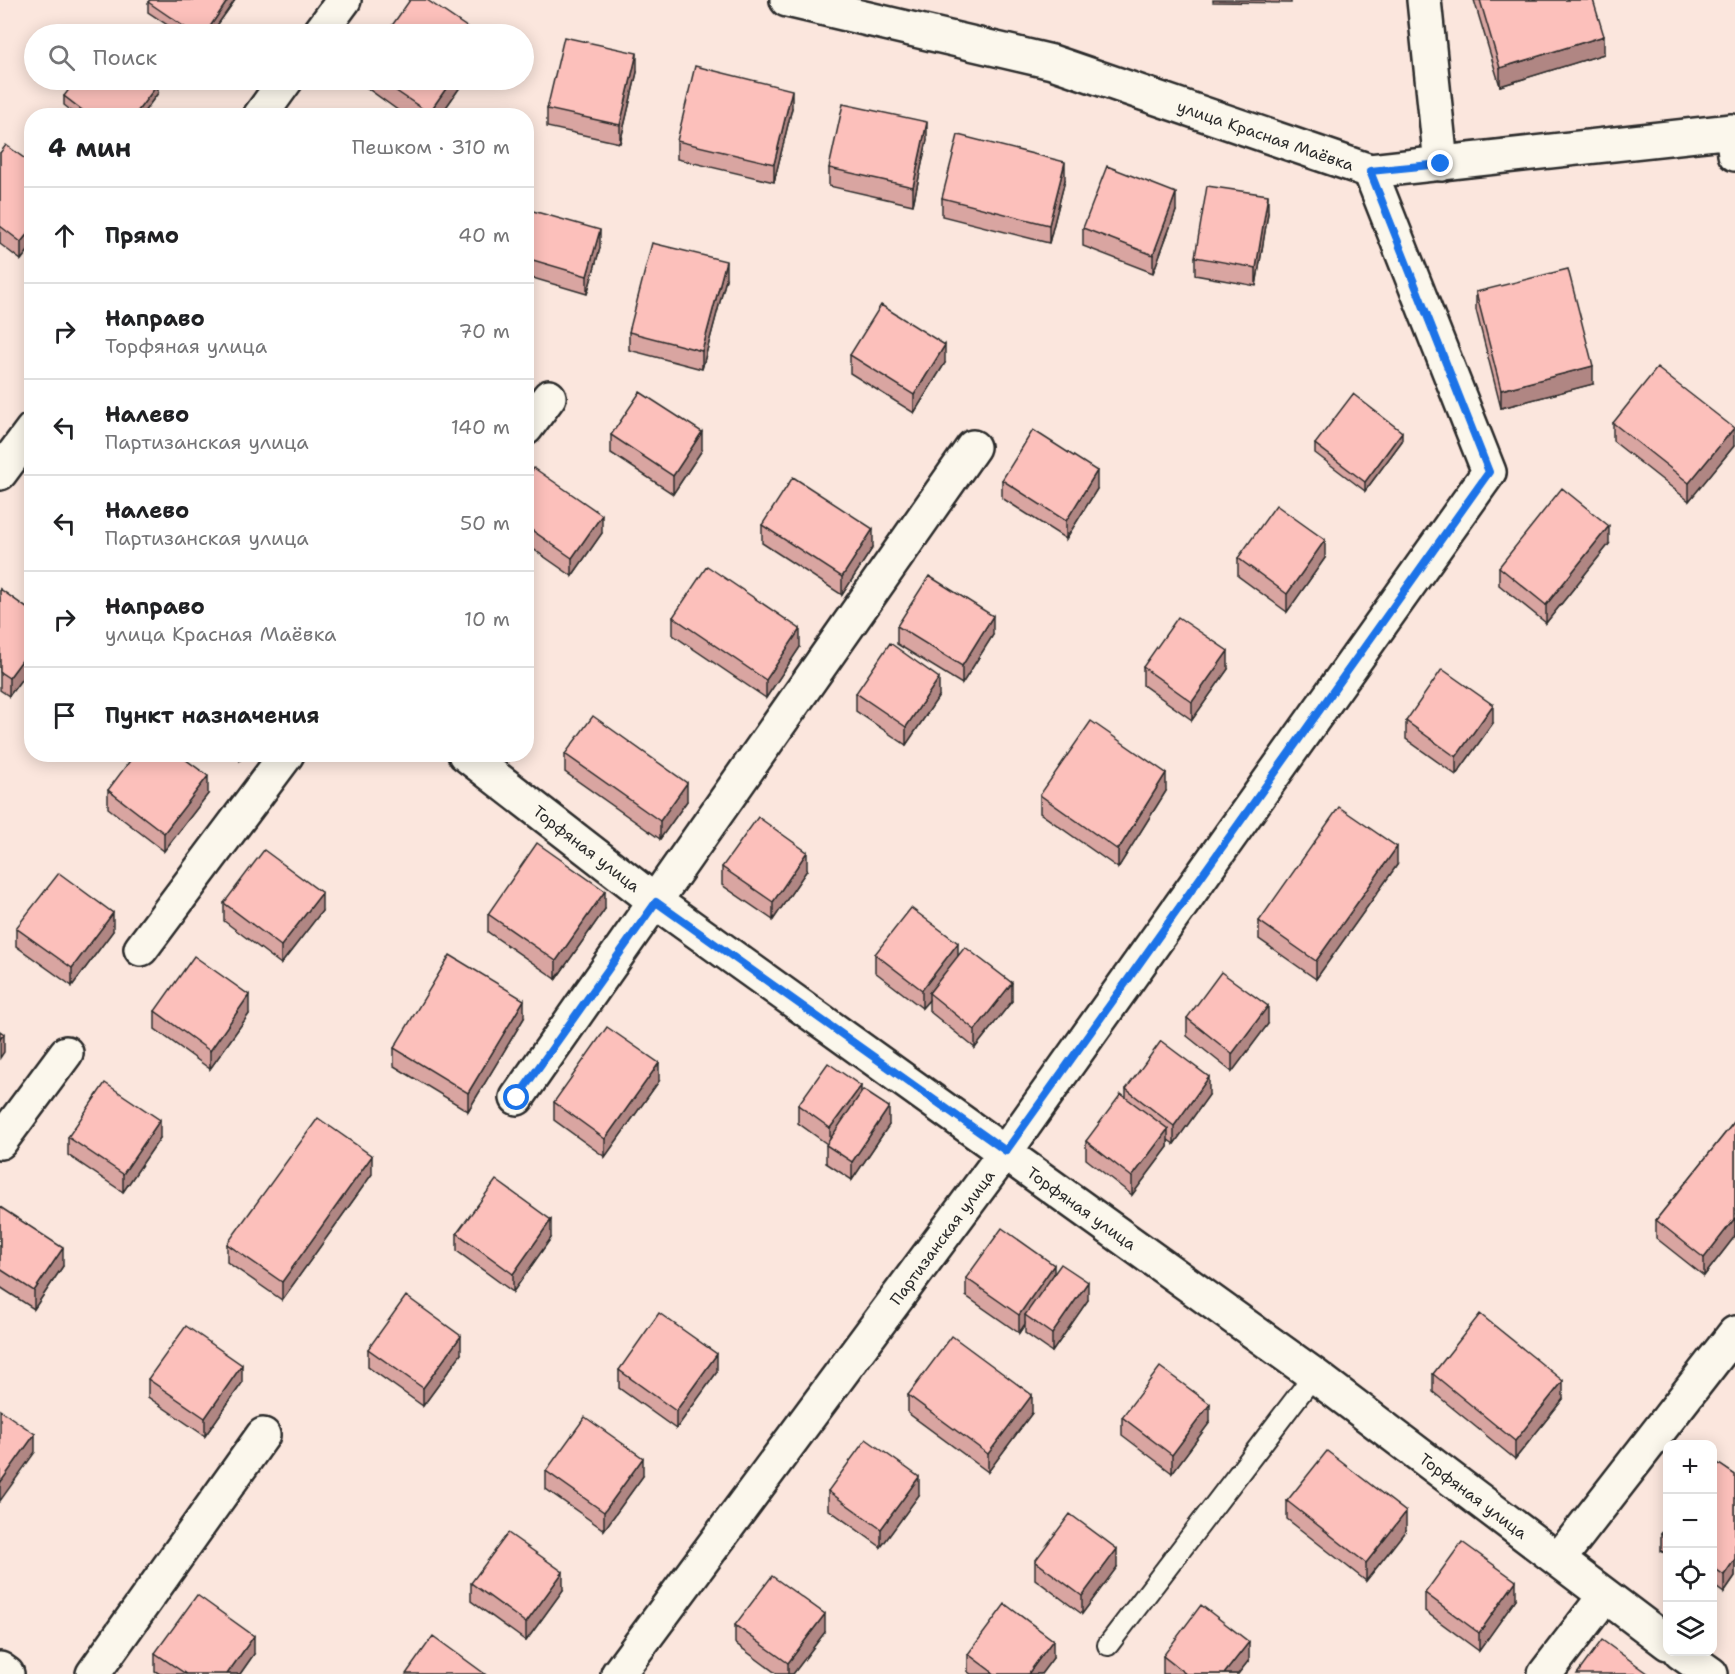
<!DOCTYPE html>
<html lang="ru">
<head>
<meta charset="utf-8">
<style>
	:root { --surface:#fff; --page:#f6f6f6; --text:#202124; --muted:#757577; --line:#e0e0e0 }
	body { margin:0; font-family:"Shantell Sans",sans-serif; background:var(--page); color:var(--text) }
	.controls { position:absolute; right:18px; bottom:18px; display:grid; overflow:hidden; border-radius:12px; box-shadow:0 3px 15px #0003 }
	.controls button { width:54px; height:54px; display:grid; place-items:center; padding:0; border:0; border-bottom:2px solid var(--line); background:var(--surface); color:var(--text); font:30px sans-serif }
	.stop { position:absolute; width:18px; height:18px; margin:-14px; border:4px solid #1a73e8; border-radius:50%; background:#fff }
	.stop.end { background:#1a73e8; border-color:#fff; box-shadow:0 2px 6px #0008 }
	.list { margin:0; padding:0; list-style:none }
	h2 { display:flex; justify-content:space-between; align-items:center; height:78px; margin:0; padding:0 24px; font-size:26px }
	h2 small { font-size:20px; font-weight:400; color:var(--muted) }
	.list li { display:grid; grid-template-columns:39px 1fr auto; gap:18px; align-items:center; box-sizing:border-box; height:96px; padding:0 24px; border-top:2px solid var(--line) }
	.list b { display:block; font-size:22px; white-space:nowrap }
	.list p { margin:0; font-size:20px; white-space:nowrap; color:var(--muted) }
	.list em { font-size:20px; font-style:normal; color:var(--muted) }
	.icon { flex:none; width:33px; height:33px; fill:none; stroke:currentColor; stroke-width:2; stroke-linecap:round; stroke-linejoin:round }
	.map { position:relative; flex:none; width:1735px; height:1674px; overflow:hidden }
	.search { position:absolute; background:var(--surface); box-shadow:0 3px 15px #0003; left:24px; top:24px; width:510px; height:66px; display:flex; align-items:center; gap:15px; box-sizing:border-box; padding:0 21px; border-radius:33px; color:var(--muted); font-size:22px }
	.panel { position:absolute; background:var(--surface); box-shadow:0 3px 15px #0003; left:24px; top:108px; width:510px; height:654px; border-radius:24px }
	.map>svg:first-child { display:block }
</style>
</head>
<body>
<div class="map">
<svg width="1735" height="1674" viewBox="0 0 1735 1674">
	<rect width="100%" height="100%" fill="#fbe6dd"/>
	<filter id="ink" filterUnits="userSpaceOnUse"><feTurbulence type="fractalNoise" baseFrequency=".0167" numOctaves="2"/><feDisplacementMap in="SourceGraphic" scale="12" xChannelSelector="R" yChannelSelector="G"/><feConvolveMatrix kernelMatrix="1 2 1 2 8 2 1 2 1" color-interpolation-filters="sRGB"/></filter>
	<g filter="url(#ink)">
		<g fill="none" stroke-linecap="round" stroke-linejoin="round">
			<g stroke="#2b2b2b" stroke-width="24">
				<path id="lane" d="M1108,1645L1314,1375"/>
			</g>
			<g stroke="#2b2b2b" stroke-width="38">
				<g id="street">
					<path id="s1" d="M787,0L1052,62L1370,171L1732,131L1735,154"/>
					<path d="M1424,0L1441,164"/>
					<path d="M319,34L344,0"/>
					<path d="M260,116L286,80"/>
					<path d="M526,428L549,397"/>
					<path d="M0,473L32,430"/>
					<path id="s2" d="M465,754L656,902L1314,1375L1668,1643"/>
					<path d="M141,949L287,754"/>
					<path d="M517,1098L973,447"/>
					<path d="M0,1142L66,1053"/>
					<path d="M1559,1559L1735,1333"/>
					<path d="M1680,1652L1711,1674"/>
					<path d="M0,1669L7,1674"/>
					<path d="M93,1674L263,1435"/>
					<path id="s3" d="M618,1674L1006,1151L1489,472L1370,171"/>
					<path d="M1545,1674L1604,1597"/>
				</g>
			</g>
			<use href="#lane" stroke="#fbf7ec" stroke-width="20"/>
			<use href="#street" stroke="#fbf7ec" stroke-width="33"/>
		</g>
		<path fill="#d9a5a1" stroke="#2b2b2b" stroke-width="1.5" d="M150,0H235L211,34H181L148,12V2Z
			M1213,0H1291V3L1213,2Z
			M1474,0H1593L1604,54L1500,86Z
			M637,72L620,143L547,127V109Z
			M363,80H465L440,116H406L363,85Z
			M158,93L141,116H78L64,105V96Z
			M792,108L774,182L677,159V141Z
			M927,140L913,205L829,186V168Z
			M0,153L32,164V246L21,260L0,244Z
			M1065,180L1049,243L942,216V198Z
			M526,209L600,248L587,294L526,276Z
			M1176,211L1153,273L1083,246V228Z
			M1268,213L1256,286L1195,275V257Z
			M726,279L702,369L629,350V332Z
			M1476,292L1593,384L1501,408L1476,310Z
			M850,355L945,363L914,413L850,373Z
			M1613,423L1734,446L1689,501L1613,441Z
			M611,435L702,450L673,494L611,453Z
			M1402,441L1365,491L1315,453V444Z
			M526,479L602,533L572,576L526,544Z
			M1002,480L1097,489L1066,539L1002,498Z
			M762,525L873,547L842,595L762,543Z
			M1609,544L1546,623L1499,585V567Z
			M1238,558H1325L1287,612L1238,576Z
			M0,589L32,612V665L9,696L0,690Z
			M673,617L800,647L766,698L673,635Z
			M897,626L993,635L962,684L897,644Z
			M1143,667L1228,669L1192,720L1143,685Z
			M856,693L939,696L906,745L856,711Z
			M1406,721L1493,723L1456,775L1406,739Z
			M233,754H244L240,760Z
			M565,754L687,801L660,839L565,772Z
			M108,790L208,794L164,851L108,808Z
			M1166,791L1118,868L1040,813V795Z
			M1397,865L1316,979L1259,939V921Z
			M722,867L807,870L773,920L722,885Z
			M224,903L322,911L281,964L224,921Z
			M605,909L556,979L488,932V914Z
			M16,928L113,931L72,986L16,946Z
			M875,954L958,956L1012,1001L975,1048L929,1011V1000L922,1008L875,972Z
			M155,1011L249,1014L210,1069L155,1029Z
			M524,1018L468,1111L394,1066V1048Z
			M1187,1018L1268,1024L1232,1072L1187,1036Z
			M659,1081L605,1157L554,1120V1102Z
			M1126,1089L1209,1095L1174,1144L1168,1140V1147L1132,1195L1086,1159V1141L1126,1098Z
			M861,1094L889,1125L852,1180L826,1163V1145L827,1144L798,1123V1105Z
			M1735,1121V1236L1704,1276L1656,1238V1220Z
			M68,1137L160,1138L123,1192L68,1155Z
			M372,1174L282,1300L227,1262V1244Z
			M0,1207L63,1266L34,1309L0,1287Z
			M457,1233L551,1238L513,1292L457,1251Z
			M1054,1273L1088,1300L1052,1352L1025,1333V1324L1019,1333L966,1296V1278Z
			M368,1349L461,1354L423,1406L368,1367Z
			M619,1370L717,1372L676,1429L619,1388Z
			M1433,1374L1563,1399L1515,1459L1433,1392Z
			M148,1379L242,1383L205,1436L148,1397Z
			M908,1395L1032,1413L988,1472L908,1413Z
			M1122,1417L1210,1422L1172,1473L1122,1435Z
			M1713,1460L1735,1475V1577L1724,1593L1713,1585Z
			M546,1471L643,1476L604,1530L546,1489Z
			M828,1491L919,1495L881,1547L828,1509Z
			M1287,1501L1406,1530L1366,1581L1287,1519Z
			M1668,1524V1555L1661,1551V1533Z
			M1035,1561L1117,1567L1082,1614L1035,1579Z
			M471,1583L563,1590L526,1641L471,1601Z
			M1425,1593L1516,1599L1479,1651L1425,1611Z
			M735,1625L825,1632L793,1674H777L735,1643Z
			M155,1653L254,1654L240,1674H160L155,1671Z
			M968,1654L1053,1658L1041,1674H971L968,1672Z
			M1163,1656L1249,1660L1238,1674H1163Z"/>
		<path fill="#b08683" stroke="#2b2b2b" stroke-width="1.5" d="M228,0H235L211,34H205Z
			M1604,36V54L1500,86V68Z
			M637,53V72L620,143V125Z
			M452,80H465L440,116H429V113Z
			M158,84V93L141,116H134Z
			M792,90V108L774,182V164Z
			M927,122V140L913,205V187Z
			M1065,162V180L1049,243V225Z
			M1176,193V211L1153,273V255Z
			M1268,195V213L1256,286V268Z
			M32,228V246L21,260V242Z
			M600,230V248L587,294V276Z
			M726,261V279L702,369V351Z
			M945,345V363L914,413V395Z
			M1593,366V384L1501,408V390Z
			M1734,428V446L1689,501V483Z
			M702,432V450L673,494V476Z
			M1402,432V441L1365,491V482Z
			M1097,471V489L1066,539V521Z
			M602,515V533L572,576V558Z
			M1609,526V544L1546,623V605Z
			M873,529V547L842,595V577Z
			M1325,540V558L1287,612V594Z
			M993,616V635L962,684V666Z
			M800,629V647L766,698V680Z
			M32,647V665L9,696V678Z
			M1228,651V669L1192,720V702Z
			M939,678V696L906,745V727Z
			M1493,705V723L1456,775V757Z
			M240,754H244L240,760Z
			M1166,773V791L1118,868V850Z
			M208,776V794L164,851V833Z
			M687,783V801L660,839V821Z
			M1397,847V865L1316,979V961Z
			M807,852V870L773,920V902Z
			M605,891V909L556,979V961Z
			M322,893V911L281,964V946Z
			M113,913V931L72,986V968Z
			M958,943V961L929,993V1000L922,1008V990Z
			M1012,983V1001L975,1048V1030Z
			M249,995V1014L210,1069V1051Z
			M524,1000V1018L468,1111V1093Z
			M1268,1006V1024L1232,1072V1054Z
			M4,1034V1052L0,1058V1039Z
			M659,1063V1081L605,1157V1139Z
			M1209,1077V1095L1174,1144V1126Z
			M861,1086V1104L830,1146V1128Z
			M889,1107V1125L852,1180V1162Z
			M160,1120V1138L123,1192V1174Z
			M1168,1129V1147L1132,1195V1177Z
			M372,1156V1174L282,1300V1282Z
			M1735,1218V1236L1704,1276V1258Z
			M551,1220V1238L513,1292V1274Z
			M63,1248V1266L34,1309V1291Z
			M1054,1265V1283L1025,1315V1324L1019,1333V1315Z
			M1088,1282V1300L1052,1352V1334Z
			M461,1336V1354L423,1406V1388Z
			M717,1354V1372L676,1429V1411Z
			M242,1365V1383L205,1436V1418Z
			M1563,1381V1399L1515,1459V1441Z
			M1032,1395V1413L988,1472V1454Z
			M1210,1404V1422L1172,1473V1455Z
			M35,1434V1452L0,1501V1483Z
			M643,1458V1476L604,1530V1512Z
			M919,1477V1495L881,1547V1529Z
			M1406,1512V1530L1366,1581V1563Z
			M1117,1549V1567L1082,1614V1596Z
			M1735,1559V1577L1724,1593V1575Z
			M563,1572V1590L526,1641V1623Z
			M1516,1581V1599L1479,1651V1633Z
			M825,1614V1632L793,1674H788V1663Z
			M254,1636V1654L240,1674H227Z
			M1053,1640V1658L1041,1674H1028Z
			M1249,1642V1660L1238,1674H1224Z"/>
		<path fill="#fcc0bb" stroke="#2b2b2b" stroke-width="1.5" d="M150,0H228L205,34H195L148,2Z
			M410,0H427L477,34H386Z
			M1480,0H1593L1604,36L1500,68Z
			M564,37L637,53L620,125L547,109Z
			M695,66L792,90L774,164L677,141Z
			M76,80H153L158,84L134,116H90L64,96Z
			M380,80H452L429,113Z
			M843,104L927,122L913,187L829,168Z
			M958,135L1065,162L1049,225L942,198Z
			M6,145L32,164V228L21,242L0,226V153Z
			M1107,166L1176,193L1153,255L1083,228Z
			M1207,186L1268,195L1256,268L1195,257Z
			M526,209L600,230L587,276L526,258Z
			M652,243L726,261L702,351L629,332Z
			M1568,269L1593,366L1501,390L1476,292Z
			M881,305L945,345L914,395L850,355Z
			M1657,368L1734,428L1689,483L1613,423Z
			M640,392L702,432L673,476L611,435Z
			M1353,394L1402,432L1365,482L1315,444Z
			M1033,430L1097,471L1066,521L1002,480Z
			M534,468L602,515L572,558L526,526V479Z
			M793,477L873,529L842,577L762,525Z
			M1562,488L1609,526L1546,605L1499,567Z
			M1276,505L1325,540L1287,594L1238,558Z
			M707,566L800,629L766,680L673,617Z
			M929,576L993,616L962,666L897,626Z
			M0,589L32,612V647L9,678L0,672Z
			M1178,617L1228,651L1192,702L1143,667Z
			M890,643L939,678L906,727L856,693Z
			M1442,669L1493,705L1456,757L1406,721Z
			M593,716L687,783L660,821L565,754Z
			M1091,721L1166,773L1118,850L1040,795Z
			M135,754H178L208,776L164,833L108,790Z
			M1339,807L1397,847L1316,961L1259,921Z
			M758,817L807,852L773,902L722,867Z
			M537,843L605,891L556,961L488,914Z
			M264,850L322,893L281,946L224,903Z
			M59,873L113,913L72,968L16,928Z
			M911,908L958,943L922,990L875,954Z
			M965,947L1012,983L975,1030L929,993Z
			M450,955L524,1000L468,1093L394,1048Z
			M194,956L249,995L210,1051L155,1011Z
			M1221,972L1268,1006L1232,1054L1187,1018Z
			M607,1027L659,1063L605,1139L554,1102Z
			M0,1031L4,1034L0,1039Z
			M1161,1041L1209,1077L1174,1126L1126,1089Z
			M828,1063L861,1086L830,1128L798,1105Z
			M105,1083L160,1120L123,1174L68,1137Z
			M863,1090L889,1107L852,1162L826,1145Z
			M1121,1094L1168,1129L1132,1177L1086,1141Z
			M318,1118L372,1156L282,1282L227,1244Z
			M1735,1121V1218L1704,1258L1656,1220Z
			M496,1180L551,1220L513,1274L457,1233Z
			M0,1207L63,1248L34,1291L0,1269Z
			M1002,1228L1054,1265L1019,1315L966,1278Z
			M1061,1264L1088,1282L1052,1334L1025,1315Z
			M406,1296L461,1336L423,1388L368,1349Z
			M659,1313L717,1354L676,1411L619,1370Z
			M1480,1314L1563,1381L1515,1441L1433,1374Z
			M186,1326L242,1365L205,1418L148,1379Z
			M952,1336L1032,1395L988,1454L908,1395Z
			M1160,1367L1210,1404L1172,1455L1122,1417Z
			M0,1410L35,1434L0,1483Z
			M585,1417L643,1458L604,1512L546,1471Z
			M866,1439L919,1477L881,1529L828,1491Z
			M1327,1451L1406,1512L1366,1563L1287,1501Z
			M1713,1460L1735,1475V1559L1724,1575L1713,1567Z
			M1070,1514L1117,1549L1082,1596L1035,1561Z
			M1668,1524V1537L1661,1533Z
			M508,1533L563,1572L526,1623L471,1583Z
			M1462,1542L1516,1581L1479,1633L1425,1593Z
			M772,1576L825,1614L788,1663L735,1625Z
			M197,1595L254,1636L227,1674H186L155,1653Z
			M1005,1604L1053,1640L1028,1674H995L968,1654Z
			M1201,1605L1249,1642L1224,1674H1186L1163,1656Z
			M433,1636L485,1674H406Z
			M1602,1640L1649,1674H1577Z"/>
	</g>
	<g fill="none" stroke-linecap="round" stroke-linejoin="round" filter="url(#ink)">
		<path stroke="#1a73e8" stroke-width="8" d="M517,1098L656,902L1006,1151L1489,472L1370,171L1441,164"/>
	</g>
	<g text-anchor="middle" stroke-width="6" stroke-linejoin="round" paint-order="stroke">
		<g font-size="16" fill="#2b2b2b" stroke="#fbf7ec">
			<text dy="6" stroke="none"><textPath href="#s1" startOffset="498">улица Красная Маёвка</textPath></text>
			<text dy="6" stroke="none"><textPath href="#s2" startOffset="154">Торфяная улица</textPath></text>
			<text dy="6" stroke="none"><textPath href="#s2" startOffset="766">Торфяная улица</textPath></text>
			<text dy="6" stroke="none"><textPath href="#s3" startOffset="544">Партизанская улица</textPath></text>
			<text dy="6" stroke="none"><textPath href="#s2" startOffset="1252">Торфяная улица</textPath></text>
		</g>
	</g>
</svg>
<div class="controls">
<button>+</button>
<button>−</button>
<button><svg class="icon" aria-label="locate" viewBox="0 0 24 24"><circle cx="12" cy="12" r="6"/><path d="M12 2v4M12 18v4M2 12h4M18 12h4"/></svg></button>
<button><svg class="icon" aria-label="layers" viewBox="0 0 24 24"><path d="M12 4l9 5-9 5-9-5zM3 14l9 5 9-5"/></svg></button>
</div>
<div class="stop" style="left:517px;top:1098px"></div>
<div class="stop end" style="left:1441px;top:164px"></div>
<div class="search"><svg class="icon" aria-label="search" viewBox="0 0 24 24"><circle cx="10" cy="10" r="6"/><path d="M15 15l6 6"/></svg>Поиск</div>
<section class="panel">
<h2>4 мин<small>Пешком · 310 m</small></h2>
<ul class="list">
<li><svg class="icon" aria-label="ahead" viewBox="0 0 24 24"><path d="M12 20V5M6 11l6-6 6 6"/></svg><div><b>Прямо</b></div><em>40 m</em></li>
<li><svg class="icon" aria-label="right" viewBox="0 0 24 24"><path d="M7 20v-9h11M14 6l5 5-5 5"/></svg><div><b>Направо</b><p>Торфяная улица</p></div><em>70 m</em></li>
<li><svg class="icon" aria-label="left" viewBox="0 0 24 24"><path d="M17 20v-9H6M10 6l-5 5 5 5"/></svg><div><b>Налево</b><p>Партизанская улица</p></div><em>140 m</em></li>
<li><svg class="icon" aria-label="left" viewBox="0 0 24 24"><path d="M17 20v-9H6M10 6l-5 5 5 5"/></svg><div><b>Налево</b><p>Партизанская улица</p></div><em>50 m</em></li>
<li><svg class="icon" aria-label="right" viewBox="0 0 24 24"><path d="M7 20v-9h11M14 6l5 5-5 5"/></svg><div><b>Направо</b><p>улица Красная Маёвка</p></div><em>10 m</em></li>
<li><svg class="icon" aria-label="arrive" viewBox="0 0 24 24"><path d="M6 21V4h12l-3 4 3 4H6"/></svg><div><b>Пункт назначения</b></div></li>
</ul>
</section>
</div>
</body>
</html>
